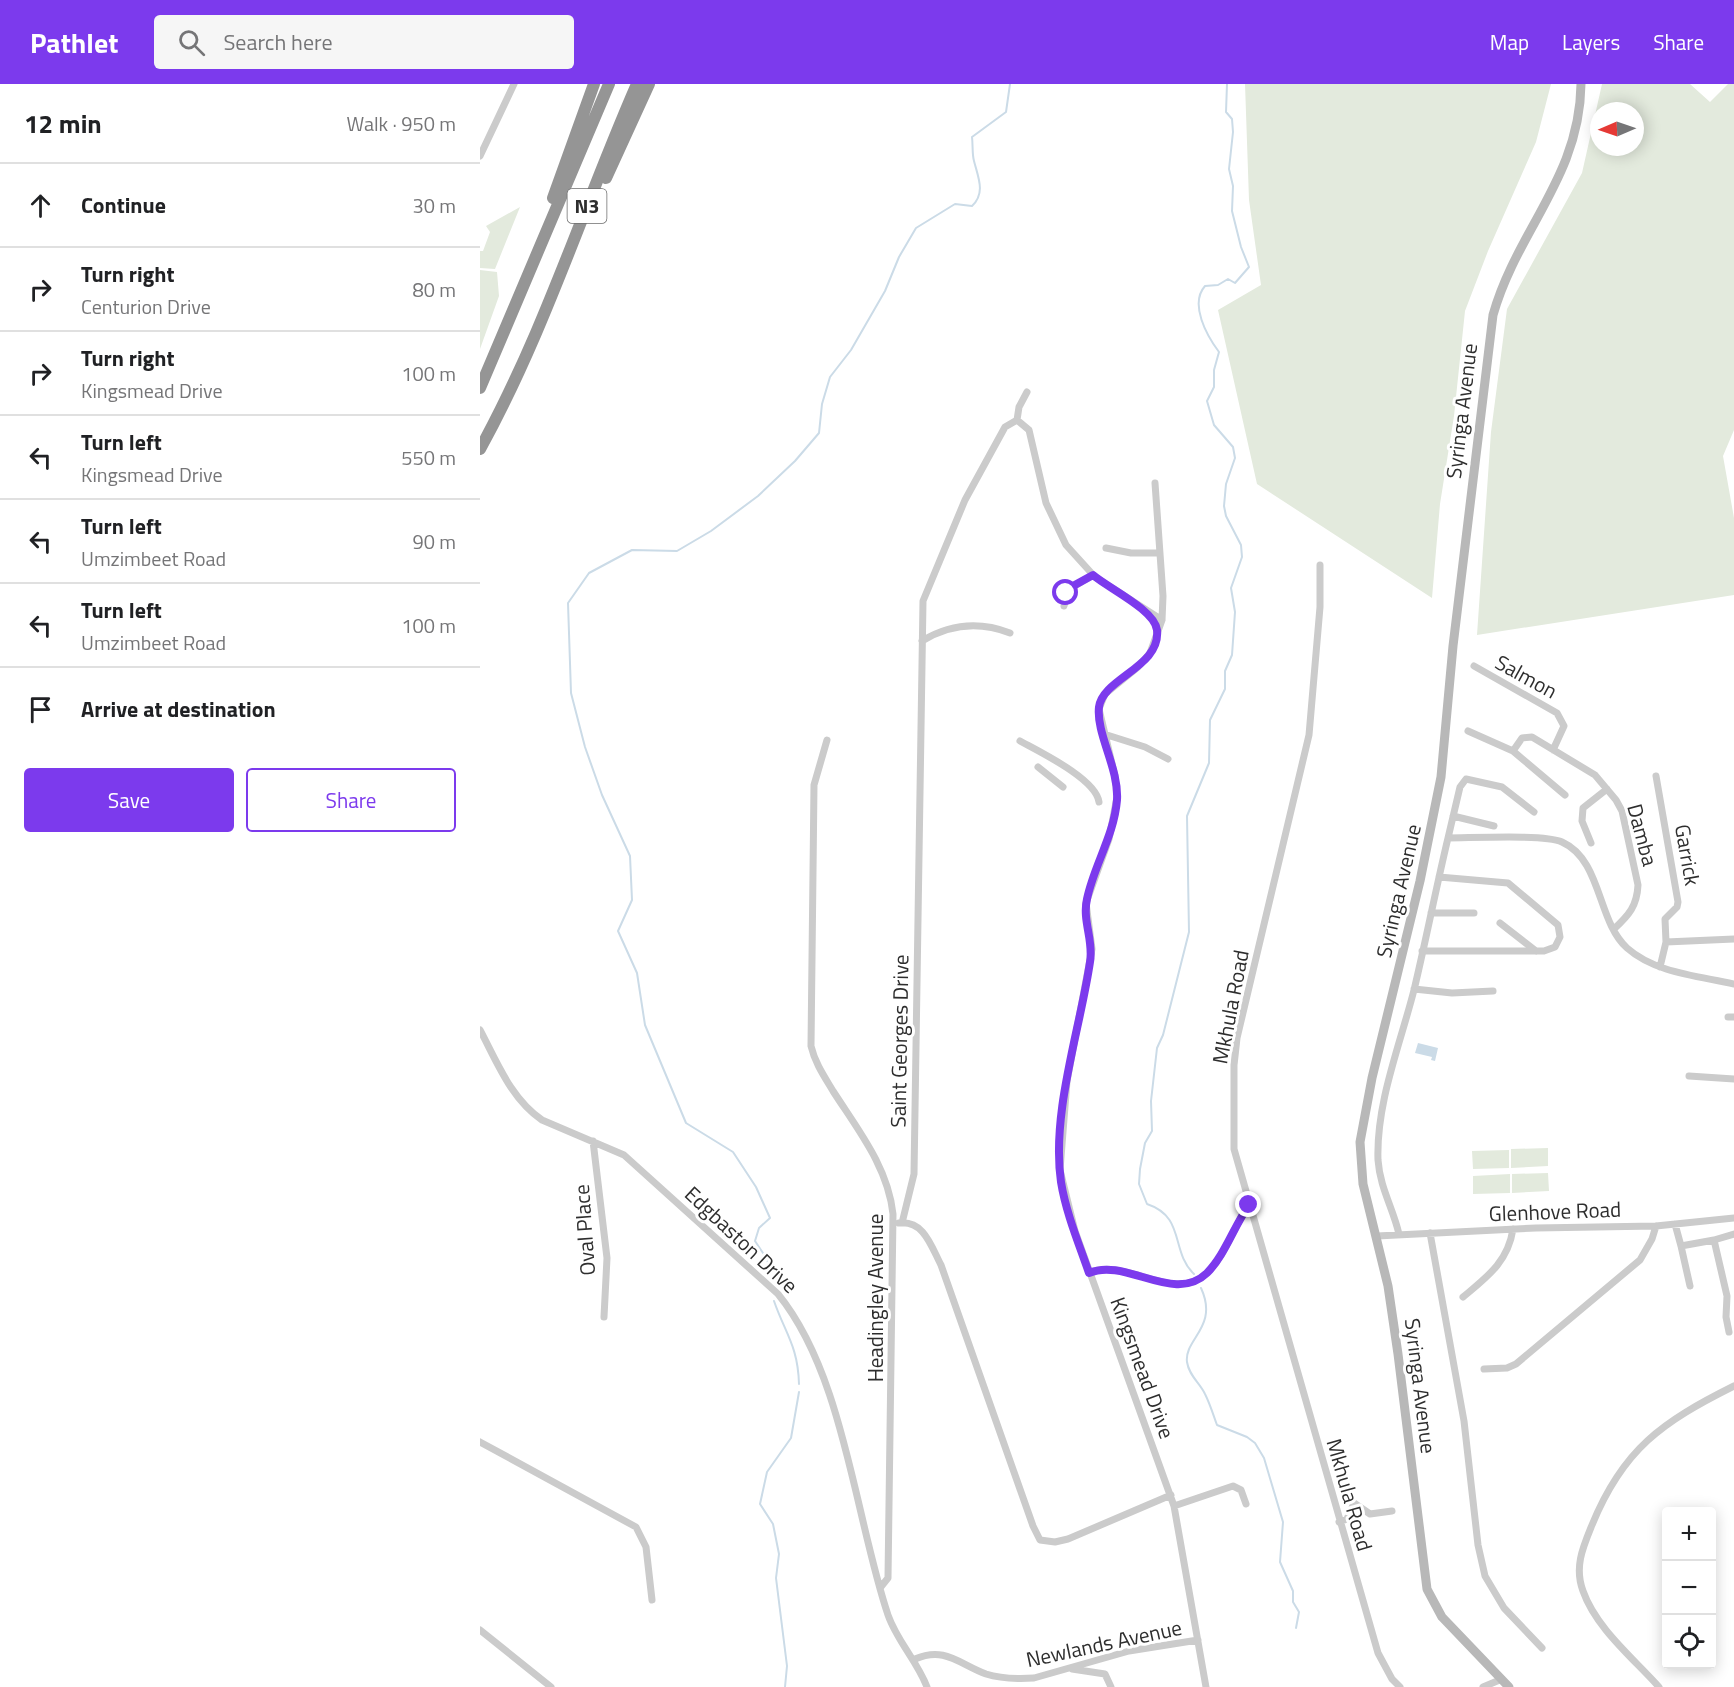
<!DOCTYPE html>
<html lang="en">
<head>
<meta charset="utf-8">
<style>
	:root { --surface:#fff; --page:#f6f6f6; --text:#202124; --muted:#757577; --line:#e0e0e0; --accent:#7c3aed }
	body { margin:0; font-family:"Titillium Web",sans-serif; background:var(--page); color:var(--text) }
	.controls { position:absolute; right:18px; bottom:18px; display:grid; overflow:hidden; border-radius:6px; box-shadow:0 3px 15px #0003 }
	.controls button { width:54px; height:54px; display:grid; place-items:center; padding:0; border:0; border-bottom:2px solid var(--line); background:var(--surface); color:var(--text); font:30px sans-serif }
	.compass { position:absolute; left:1110px; top:18px; width:54px; height:54px; border-radius:50%; background:var(--surface); box-shadow:0 3px 15px #0003; rotate:268deg }
	.stop { position:absolute; width:18px; height:18px; margin:-14px; border:4px solid #7c3aed; border-radius:50%; background:#fff }
	.stop.end { background:#7c3aed; border-color:#fff; box-shadow:0 2px 6px #0008 }
	.list { margin:0; padding:0; list-style:none }
	h2 { display:flex; justify-content:space-between; align-items:center; height:78px; margin:0; padding:0 24px; font-size:26px }
	h2 small { font-size:20px; font-weight:400; color:var(--muted) }
	.list li { display:grid; grid-template-columns:39px 1fr auto; gap:18px; align-items:center; box-sizing:border-box; height:84px; padding:0 24px; border-top:2px solid var(--line) }
	.list b { display:block; font-size:22px; white-space:nowrap }
	.list p { margin:0; font-size:20px; white-space:nowrap; color:var(--muted) }
	.list em { font-size:20px; font-style:normal; color:var(--muted) }
	.actions { display:flex; gap:12px; padding:18px 24px }
	.actions a { flex:1; padding:14px 0; border:2px solid var(--accent); border-radius:6px; text-align:center; font-size:21px; color:var(--accent) }
	.actions .main { background:var(--accent); color:#fff }
	.icon { flex:none; width:33px; height:33px; fill:none; stroke:currentColor; stroke-width:2; stroke-linecap:round; stroke-linejoin:round }
	.map { position:relative; flex:none; width:1254px; height:1603px; overflow:hidden }
	header { display:flex; align-items:center; gap:36px; box-sizing:border-box; height:84px; padding:0 30px; background:var(--accent); color:#fff }
	header strong { font-size:28px }
	nav { display:flex; gap:33px; margin-inline-start:auto; font-size:21px }
	.search { width:420px; height:54px; background:var(--page); display:flex; align-items:center; gap:15px; box-sizing:border-box; padding:0 21px; border-radius:6px; color:var(--muted); font-size:22px }
	main { display:flex }
	aside { flex:1; background:var(--surface) }
	.map>svg:first-child { display:block }
</style>
</head>
<body>
<header>
<strong>Pathlet</strong>
<div class="search"><svg class="icon" aria-label="search" viewBox="0 0 24 24"><circle cx="10" cy="10" r="6"/><path d="M15 15l6 6"/></svg>Search here</div>
<nav><a>Map</a><a>Layers</a><a>Share</a></nav>
</header>
<main>
<aside>
<h2>12 min<small>Walk · 950 m</small></h2>
<ul class="list">
<li><svg class="icon" aria-label="ahead" viewBox="0 0 24 24"><path d="M12 20V5M6 11l6-6 6 6"/></svg><div><b>Continue</b></div><em>30 m</em></li>
<li><svg class="icon" aria-label="right" viewBox="0 0 24 24"><path d="M7 20v-9h11M14 6l5 5-5 5"/></svg><div><b>Turn right</b><p>Centurion Drive</p></div><em>80 m</em></li>
<li><svg class="icon" aria-label="right" viewBox="0 0 24 24"><path d="M7 20v-9h11M14 6l5 5-5 5"/></svg><div><b>Turn right</b><p>Kingsmead Drive</p></div><em>100 m</em></li>
<li><svg class="icon" aria-label="left" viewBox="0 0 24 24"><path d="M17 20v-9H6M10 6l-5 5 5 5"/></svg><div><b>Turn left</b><p>Kingsmead Drive</p></div><em>550 m</em></li>
<li><svg class="icon" aria-label="left" viewBox="0 0 24 24"><path d="M17 20v-9H6M10 6l-5 5 5 5"/></svg><div><b>Turn left</b><p>Umzimbeet Road</p></div><em>90 m</em></li>
<li><svg class="icon" aria-label="left" viewBox="0 0 24 24"><path d="M17 20v-9H6M10 6l-5 5 5 5"/></svg><div><b>Turn left</b><p>Umzimbeet Road</p></div><em>100 m</em></li>
<li><svg class="icon" aria-label="arrive" viewBox="0 0 24 24"><path d="M6 21V4h12l-3 4 3 4H6"/></svg><div><b>Arrive at destination</b></div></li>
</ul>
<div class="actions"><a class="main">Save</a><a>Share</a></div>
</aside>
<div class="map">
<svg width="1254" height="1603" viewBox="0 0 1254 1603">
	<rect width="100%" height="100%" fill="#fff"/>
	<path fill="#e3eadd" fill-rule="evenodd" d="M765,0H1071L1056,58L1008,167L985,227L974,332L960,420L952,514L777,400L738,226L781,201L769,116Z
		M1122,0H1210L1230,18L1248,0H1254V346L1243,372L1254,434V511L997,551L1011,348L1027,225L1102,89ZM1119,27H1155V63H1119Z
		M40,123L15,185L0,184V167H3L10,148L6,142Z
		M0,186L17,188L19,212L0,265Z
		M1068,1064V1082L1031,1084V1065Z
		M1029,1066V1084L993,1085L992,1067Z
		M1068,1089L1069,1107L1032,1109V1090Z
		M1030,1090V1109L993,1110V1092Z"/>
	<path fill="#cbdbe7" d="M938,959L958,964L955,977L951,976L952,973L935,969Z"/>
	<g fill="none" stroke-linecap="round" stroke-linejoin="round">
		<path stroke="#cbdbe7" stroke-width="2" d="M714,1190C690,1167 706,1133 667,1120L659,1100L660,1085L665,1059L672,1047L671,1017L677,964L683,951L709,848L707,732L729,679L730,636L745,605V587L752,571L755,528L751,504L762,473L761,461L746,432L744,422L746,400L755,374L753,363L734,341L727,317L734,303V286L739,268C727,252 709,220 725,202L738,201L748,195L755,199L769,183L761,163L752,127L753,102L749,85L753,48L752,35L746,28L747,0
			M292,1195L287,1175L275,1157L279,1144L290,1134L276,1103L253,1068L206,1039L165,941L157,889L138,847L152,816L150,772L122,711L105,663L91,609L88,519L109,489L152,466L197,467L231,447L278,412L315,377L339,349L342,320L350,293L371,266L405,207L419,173L436,144L475,120L492,122C506,109 498,93 494,77C492,70 493,61 492,53L526,28L530,0
			M721,1204C739,1243 704,1255 707,1278C709,1292 720,1299 725,1310C730,1320 733,1330 737,1341L767,1353L775,1359L784,1374L803,1438L800,1478L813,1507V1518L819,1528L816,1544
			M294,1217C305,1249 318,1262 319,1300
			M305,1603L307,1582L296,1494L299,1470L293,1440L280,1420L287,1388L311,1354L319,1308"/>
		<path stroke="#cbcbcb" stroke-width="7" d="M0,72L34,0
			M537,336L549,346L566,419L586,461L615,493L682,536
			M537,336L539,323L547,308
			M675,399L683,512L682,536L670,569L658,583L625,610L619,625L635,692L637,713L629,755L606,819L612,865L587,997L580,1086L595,1147L694,1422L726,1603
			M626,464L651,469H679
			M840,481V523L829,651L757,954L754,981V1065L898,1569L912,1595L920,1603
			M584,522L588,506L613,491
			M442,557C470,540 499,537 530,549
			M994,582L1077,629L1084,642L1073,666
			M988,647L1033,667
			M624,650L665,663L688,675
			M347,656L334,701L331,962C335,979 344,992 353,1007C378,1046 408,1083 413,1130L408,1494L400,1504
			M540,657C560,668 616,695 619,718
			M558,683L583,703
			M1176,692L1198,818L1197,823L1185,835L1186,858L1180,883
			M1085,711L1033,667L1042,654L1052,653L1115,691L1136,716L1142,727L1158,801C1157,822 1149,831 1134,845
			M1054,728L1022,703L986,695L980,703L968,754C992,754 1065,750 1082,758C1122,776 1117,837 1147,864C1175,889 1219,892 1254,900
			M973,732L1014,742
			M1111,759L1102,737L1103,724L1127,705
			M951,829H994
			M1020,839L1056,867
			M1186,858L1254,855
			M942,867H1064L1075,863L1080,853L1078,841L1028,799L959,793
			M934,905L972,909L1013,907
			M1248,933H1254
			M0,946C17,978 31,1015 62,1036L144,1071L298,1210C364,1291 375,1433 408,1531C417,1557 437,1577 447,1603
			M1209,992L1254,995
			M113,1057L127,1174L124,1233
			M419,1139C444,1136 451,1162 461,1181L553,1442L560,1456L575,1458L588,1455L691,1411
			M422,1139L434,1090L443,517L485,416L525,343L537,336
			M1195,1140L1201,1162L1234,1156L1247,1212L1246,1233L1249,1248
			M950,1149L984,1337L998,1461L1005,1492L1024,1524L1062,1564
			M919,1150C913,1124 900,1104 898,1076C896,1019 920,961 934,906C946,856 956,804 968,754
			M897,1152L1056,1144L1176,1142L1254,1134
			M1234,1156L1254,1150
			M1201,1162L1210,1202
			M609,1189C646,1172 694,1221 727,1189C745,1172 754,1142 769,1121
			M983,1213C1007,1193 1028,1178 1033,1145
			M1004,1285L1027,1284L1036,1280L1160,1176L1172,1155L1176,1142
			M0,1358L156,1443L166,1463L172,1516
			M694,1422L753,1402L761,1406L766,1420
			M859,1438L867,1435L874,1419L890,1430L912,1427
			M0,1546L71,1603
			M435,1575C465,1562 479,1580 506,1590C522,1595 538,1595 554,1594L649,1567L718,1556
			M592,1585L625,1590L631,1603
			M1003,1603L1022,1595
			M1179,1603C1153,1574 1116,1544 1103,1507C1094,1483 1103,1463 1112,1441C1143,1365 1182,1338 1254,1302"/>
		<path stroke="#b8b8b8" stroke-width="9" d="M1029,1603L962,1533L947,1505L918,1270L908,1202L883,1100L880,1058L892,994L940,797L961,693L973,562L1013,231C1037,146 1100,93 1101,0"/>
		<path stroke="#959595" stroke-width="12" d="M126,94L169,0
			M73,114L114,0
			M0,304L129,0
			M0,365C64,249 104,121 157,0"/>
	</g>
	<g fill="none" stroke-linecap="round" stroke-linejoin="round">
		<path stroke="#7c3aed" stroke-width="8" d="M586,509L593,502L613,491C628,504 675,526 677,546C681,583 623,594 619,623C616,650 639,684 637,716C634,752 614,781 607,815C602,837 614,857 610,878C600,946 571,1029 581,1098C586,1129 599,1160 609,1189C646,1173 694,1221 727,1189C745,1171 754,1142 769,1121"/>
	</g>
	<g text-anchor="middle" stroke-width="6" stroke-linejoin="round" paint-order="stroke">
		<rect fill="#fff" stroke="#6d6d6d" stroke-width="1.5" x="87.5" y="105" width="39" height="34" rx="4.5"/>
		<g font-size="20" font-weight="bold" fill="#2e2e2e">
			<text x="107" y="129">N3</text>
		</g>
		<g font-size="21" fill="#2e2e2e" stroke="#fff">
			<text transform="translate(982 327) rotate(-83)" y="7">Syringa Avenue</text>
			<text transform="translate(1046 593) rotate(29)" y="7">Salmon</text>
			<text transform="translate(1162 751) rotate(75)" y="7">Damba</text>
			<text transform="translate(1207 771) rotate(80)" y="7">Garrick</text>
			<text transform="translate(919 807) rotate(-77)" y="7">Syringa Avenue</text>
			<text transform="translate(751 923) rotate(-79)" y="7">Mkhula Road</text>
			<text transform="translate(420 957) rotate(-89)" y="7">Saint Georges Drive</text>
			<text transform="translate(1075 1128) rotate(-2)" y="7">Glenhove Road</text>
			<text transform="translate(105 1146) rotate(-94)" y="7">Oval Place</text>
			<text transform="translate(261 1156) rotate(43)" y="7">Edgbaston Drive</text>
			<text transform="translate(396 1214) rotate(-90)" y="7">Headingley Avenue</text>
			<text transform="translate(662 1284) rotate(70)" y="7">Kingsmead Drive</text>
			<text transform="translate(940 1302) rotate(83)" y="7">Syringa Avenue</text>
			<text transform="translate(869 1411) rotate(74)" y="7">Mkhula Road</text>
			<text transform="translate(624 1560) rotate(-12)" y="7">Newlands Avenue</text>
		</g>
	</g>
</svg>
<div class="controls">
<button>+</button>
<button>−</button>
<button><svg class="icon" aria-label="locate" viewBox="0 0 24 24"><circle cx="12" cy="12" r="6"/><path d="M12 2v4M12 18v4M2 12h4M18 12h4"/></svg></button>
</div>
<svg class="compass" viewBox="-18 -18 36 36"><path d="M0-13l5 13h-10z" fill="#e53935"/><path d="M0 13l5-13h-10z" fill="#757577"/></svg>
<div class="stop" style="left:586px;top:509px"></div>
<div class="stop end" style="left:769px;top:1121px"></div>
</div>
</main>
</body>
</html>
